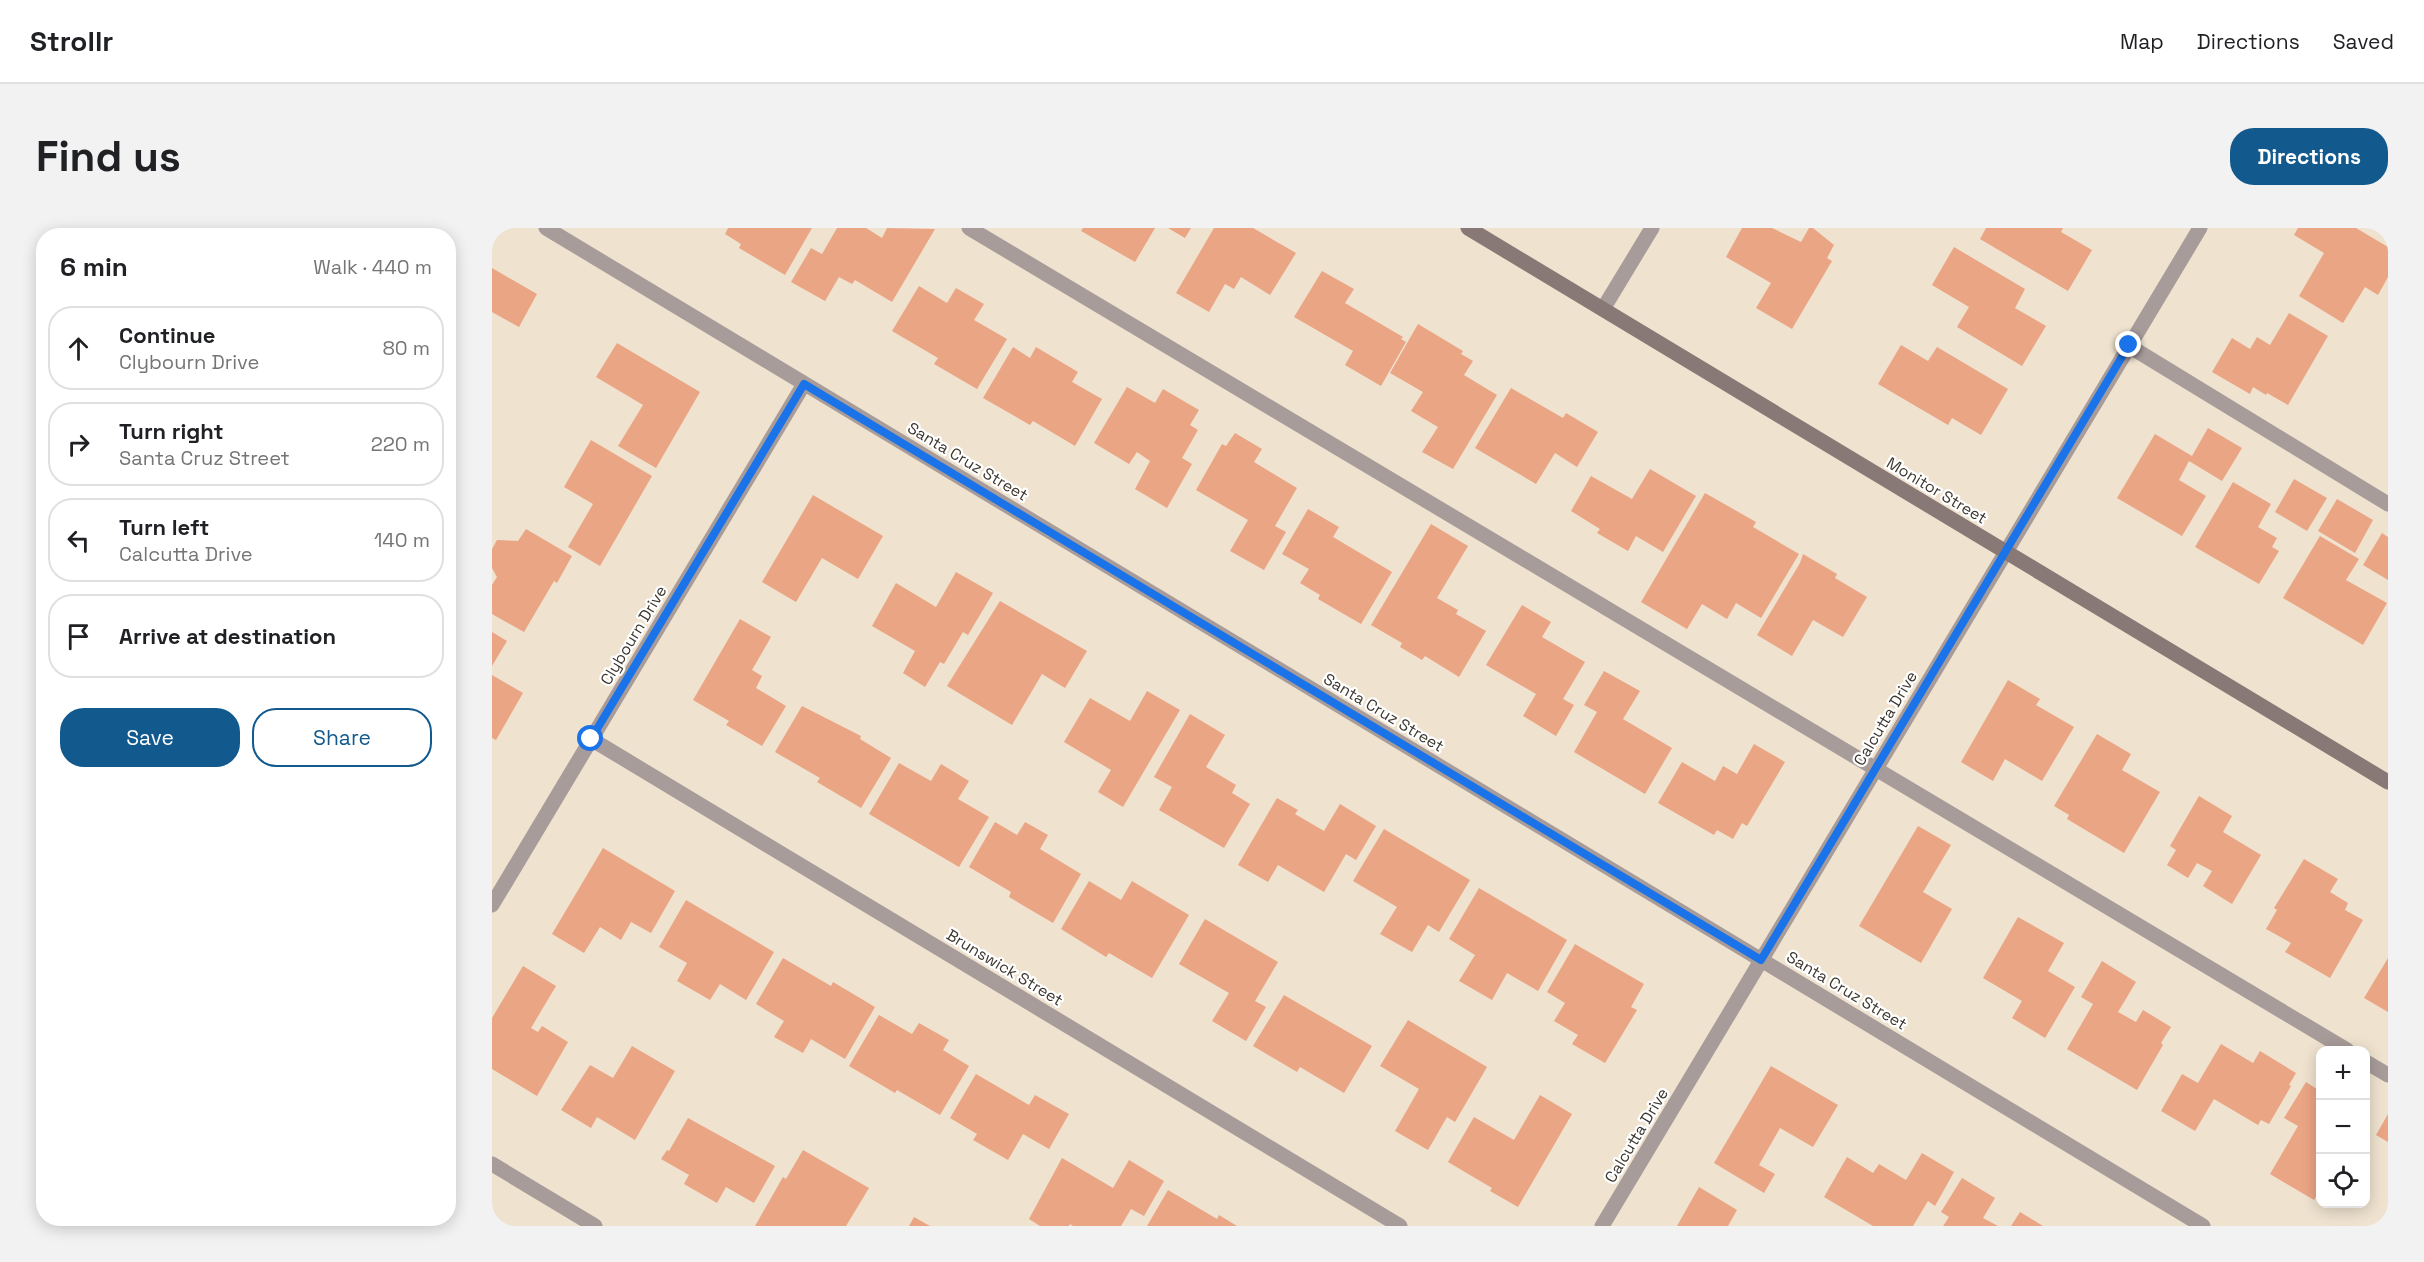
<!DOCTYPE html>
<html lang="en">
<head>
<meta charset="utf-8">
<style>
	:root { --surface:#fff; --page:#f2f2f2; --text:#202124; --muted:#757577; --line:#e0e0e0; --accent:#12598d }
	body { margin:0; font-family:"Space Grotesk",sans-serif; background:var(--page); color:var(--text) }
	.controls { position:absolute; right:18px; bottom:18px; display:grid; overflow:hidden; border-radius:12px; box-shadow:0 3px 15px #0003 }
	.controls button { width:54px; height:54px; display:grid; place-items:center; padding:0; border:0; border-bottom:2px solid var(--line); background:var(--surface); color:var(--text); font:30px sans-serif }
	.stop { position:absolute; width:18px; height:18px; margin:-14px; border:4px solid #1a73e8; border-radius:50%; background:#fff }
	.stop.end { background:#1a73e8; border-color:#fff; box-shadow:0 2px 6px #0008 }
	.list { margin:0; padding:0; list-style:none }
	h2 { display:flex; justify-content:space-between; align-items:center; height:78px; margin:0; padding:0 24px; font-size:26px }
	h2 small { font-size:20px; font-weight:400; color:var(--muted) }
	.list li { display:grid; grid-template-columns:39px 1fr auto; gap:18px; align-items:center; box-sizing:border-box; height:84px; margin:0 12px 12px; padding:0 12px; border:2px solid var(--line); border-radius:24px }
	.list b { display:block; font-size:22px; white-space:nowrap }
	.list p { margin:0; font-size:20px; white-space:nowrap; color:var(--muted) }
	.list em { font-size:20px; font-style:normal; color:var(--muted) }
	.actions { display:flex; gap:12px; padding:18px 24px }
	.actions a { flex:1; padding:14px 0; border:2px solid var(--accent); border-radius:24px; text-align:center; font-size:21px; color:var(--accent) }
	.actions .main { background:var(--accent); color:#fff }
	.icon { flex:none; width:33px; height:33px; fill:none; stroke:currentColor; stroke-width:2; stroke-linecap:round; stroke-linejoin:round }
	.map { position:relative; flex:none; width:1896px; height:998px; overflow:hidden; border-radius:24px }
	header { display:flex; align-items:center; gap:36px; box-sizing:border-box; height:84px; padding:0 30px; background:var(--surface); border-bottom:2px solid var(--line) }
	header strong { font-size:28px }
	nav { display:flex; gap:33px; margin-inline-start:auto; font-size:21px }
	.intro { display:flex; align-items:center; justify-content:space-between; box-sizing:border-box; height:144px; padding:0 36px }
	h1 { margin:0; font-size:42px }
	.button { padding:15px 27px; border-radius:24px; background:var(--accent); color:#fff; font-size:21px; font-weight:700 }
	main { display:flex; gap:36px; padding:0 36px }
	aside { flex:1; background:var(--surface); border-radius:24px; box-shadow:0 3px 15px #0003 }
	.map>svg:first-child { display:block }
</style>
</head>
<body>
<header>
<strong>Strollr</strong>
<nav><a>Map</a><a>Directions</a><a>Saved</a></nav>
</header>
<div class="intro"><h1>Find us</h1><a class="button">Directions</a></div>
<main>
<aside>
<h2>6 min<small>Walk · 440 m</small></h2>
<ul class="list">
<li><svg class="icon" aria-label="ahead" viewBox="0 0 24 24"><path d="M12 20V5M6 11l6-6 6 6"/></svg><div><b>Continue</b><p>Clybourn Drive</p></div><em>80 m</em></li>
<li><svg class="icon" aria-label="right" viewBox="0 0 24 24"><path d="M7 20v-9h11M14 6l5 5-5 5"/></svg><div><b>Turn right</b><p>Santa Cruz Street</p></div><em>220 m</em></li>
<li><svg class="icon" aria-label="left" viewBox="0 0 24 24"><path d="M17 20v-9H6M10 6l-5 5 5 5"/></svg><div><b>Turn left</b><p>Calcutta Drive</p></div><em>140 m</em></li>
<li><svg class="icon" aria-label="arrive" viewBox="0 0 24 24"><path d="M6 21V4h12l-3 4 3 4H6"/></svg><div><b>Arrive at destination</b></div></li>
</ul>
<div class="actions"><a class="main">Save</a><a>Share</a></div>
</aside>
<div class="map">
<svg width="1896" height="998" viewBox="0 0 1896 998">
	<rect width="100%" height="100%" fill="#efe2cf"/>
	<path fill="#eaa585" d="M236,0H320L293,47L247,20L249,16L233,6Z
		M345,0H374L390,10L395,0L443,1L400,74L363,52L360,56L347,49L333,73L299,54L319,20L330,26Z
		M591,0H663L643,34L589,3Z
		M676,0H699L693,10Z
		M722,0H761L804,25L778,67L749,49L742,61L733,56L717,84L684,65Z
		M1250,0H1280L1309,14L1317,0H1321L1342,17L1335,30L1340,33L1300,101L1264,80L1279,55L1234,29Z
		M1494,0H1571L1569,4L1600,22L1576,63L1488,11Z
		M1806,0H1864L1896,19V49L1886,67L1873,59L1851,95L1807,68L1832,25L1802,7Z
		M1462,19L1533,61L1523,80L1554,98L1530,138L1465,99L1477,79L1440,57Z
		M0,40L45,66L27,99L0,84Z
		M830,43L862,61L853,75L911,109L909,111L914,114L889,158L853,137L861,123L802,89Z
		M427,58L455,75L464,60L492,76L482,92L515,111L485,161L442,136L446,130L400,103Z
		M1797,85L1836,108L1796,177L1775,165L1774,167L1761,159L1758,166L1720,144L1740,110L1758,121L1765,109L1778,117Z
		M926,96L971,123L969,126L981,133L972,147L1005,167L961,241L930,224L946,199L919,183L931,164L898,145Z
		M125,115L208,164L164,240L126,218L151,177L104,149Z
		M1409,117L1436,133L1445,119L1516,161L1489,207L1460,190L1456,197L1386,156Z
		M521,119L538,130L544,119L586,144L580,154L610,171L583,218L541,193L538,197L491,170Z
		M635,159L663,175L671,161L707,182L698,197L706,202L690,230L700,236L675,280L643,261L658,233L645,224L637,236L602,215Z
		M1019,160L1071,190L1074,185L1106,204L1085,239L1063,225L1044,256L983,220Z
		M1716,200L1750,220L1730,253L1697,233L1687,252L1714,268L1690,308L1625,270L1663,206L1700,228Z
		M743,205L770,221L762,234L805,260L783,298L794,304L772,342L738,323L756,292L704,262L730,216L734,218Z
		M99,212L160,248L108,338L76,319L101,276L72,259Z
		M1158,241L1204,268L1171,324L1144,308L1136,323L1105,305L1108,301L1079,283L1099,248L1140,271Z
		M1802,251L1835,270L1815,303L1783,284Z
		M1741,254L1779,276L1766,299L1785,310L1780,319L1787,323L1767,356L1703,319Z
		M1213,265L1264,294L1261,299L1307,326L1269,390L1244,375L1235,391L1210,376L1195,401L1149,374Z
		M321,267L391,308L366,351L330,330L304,374L270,354Z
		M1845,271L1881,292L1863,325L1826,303Z
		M816,281L847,299L841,309L900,344L869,396L826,371L828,367L808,355L817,341L790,326Z
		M939,296L976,318L945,370L966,382L964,386L994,403L967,449L933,428L930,432L908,419L910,415L879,397Z
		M34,301L80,328L65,355L62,353L32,404L0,386V357L5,349L0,340V321L5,312L26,313Z
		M1890,305L1896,309V352L1871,337Z
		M1828,308L1867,331L1854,352L1895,375L1871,417L1791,370Z
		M1311,326L1345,346L1343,350L1375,369L1351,409L1321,392L1300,428L1265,407L1308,335Z
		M464,344L501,365L476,407L471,404L452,436L448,434L433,459L411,445L423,423L380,398L404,355L444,379Z
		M508,373L595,423L573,460L550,446L520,497L455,458Z
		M1030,377L1059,394L1050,409L1093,434L1071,471L1082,477L1064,508L1031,488L1044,466L994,437Z
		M248,391L279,409L260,442L270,448L264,460L294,478L270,518L234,497L237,493L201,472Z
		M0,404L15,413L0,438Z
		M1112,443L1148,463L1131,491L1180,520L1153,566L1082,524L1105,484L1092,477Z
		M0,447L31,465L4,512L0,510Z
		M1516,452L1548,471L1544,477L1582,499L1550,553L1513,531L1501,553L1469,534Z
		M655,463L688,482L631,579L606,564L619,542L572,514L598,470L638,493Z
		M310,478L369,508L368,511L399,530L369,580L325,554L328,550L283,524Z
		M698,486L733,507L714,539L744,557L740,565L758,576L732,620L667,582L680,559L662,549Z
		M1605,506L1639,526L1630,542L1668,564L1632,625L1575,591L1577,587L1562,578Z
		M1262,516L1293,534L1255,598L1250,595L1241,611L1225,602L1222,607L1166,575L1190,534L1223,553L1231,538L1245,546Z
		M407,535L439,553L449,536L477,553L466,571L497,589L467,639L377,586Z
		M1707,568L1740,588L1731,604L1769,627L1740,676L1711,658L1720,643L1705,635L1696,650L1675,637L1684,622L1678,618Z
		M785,570L806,582L803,586L832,603L848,576L884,598L864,632L854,626L832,664L786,637L776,654L746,637Z
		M503,594L525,607L533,594L556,607L548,621L589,646L561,695L517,669L519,664L477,639Z
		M1426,598L1459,617L1431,664L1460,681L1429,735L1367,698Z
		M892,601L978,652L947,704L936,697L920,724L888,706L905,679L861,653Z
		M111,620L183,663L159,705L139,694L129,712L108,699L92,725L60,706Z
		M1812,631L1846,651L1838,664L1856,675L1853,682L1871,692L1838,750L1793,724L1799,715L1774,701L1785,682L1782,680Z
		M597,653L629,672L640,653L697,687L660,750L617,725L614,729L569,701Z
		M987,660L1075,712L1046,763L1015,745L1000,772L967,753L983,727L957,711Z
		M194,672L282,724L254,772L228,756L218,772L185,753L195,735L167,719Z
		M1526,689L1572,715L1556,743L1583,759L1553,810L1520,790L1530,773L1491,750Z
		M713,691L786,734L763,773L774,779L754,813L720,793L737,765L687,736Z
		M1083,716L1152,756L1139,779L1145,782L1113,835L1080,816L1086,807L1062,793L1073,775L1055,764Z
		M291,730L339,758L341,754L383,779L353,831L319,811L311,825L282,809L292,793L264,776Z
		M1896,730V784L1872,770Z
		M1610,733L1644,754L1626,784L1644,794L1651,782L1679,799L1669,815L1671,817L1645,862L1575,821L1601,776L1589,769Z
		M31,738L64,758L39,800L46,804L50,798L76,814L45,868L0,841V790Z
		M792,767L880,818L852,865L808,839L805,844L761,818Z
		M387,787L420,806L427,795L457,812L451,822L477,838L448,887L405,862L403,865L357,838Z
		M916,792L995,839L963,894L955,889L936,922L903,903L927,861L888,838Z
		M1729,816L1761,835L1768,823L1804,845L1797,857L1799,858L1777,896L1769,892L1766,897L1722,871L1703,903L1669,883L1690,846L1706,855Z
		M140,818L183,843L143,912L105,889L99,900L69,882L98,837L121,850Z
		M1279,838L1346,877L1321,919L1288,900L1267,937L1283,946L1272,965L1222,935Z
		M484,846L537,877L543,867L577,886L557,921L531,906L516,932L481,912L485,906L458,890Z
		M1814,854L1828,863V968L1826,966L1822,972L1778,946L1806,898L1792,890Z
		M1048,867L1080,886L1026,979L998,963L1000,960L956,934L982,889L1022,912Z
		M1896,886V914L1884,907Z
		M196,890L283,938L262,975L234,959L225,975L192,956L197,947L169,931L175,922L177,923Z
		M311,922L377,960L354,998H263L291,949L294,951Z
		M1430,925L1462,944L1443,978L1436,973L1421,998H1381L1332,969L1355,929L1381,945L1387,936L1414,952Z
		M570,930L621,960L637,932L672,953L652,988L639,981L629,998H581L578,996L577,998H548L537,991Z
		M1470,950L1503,970L1491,990L1506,998H1451L1457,989L1449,984Z
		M1207,959L1245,982L1236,998H1185Z
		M676,962L725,991L727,987L745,998H655Z
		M1528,984L1551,998H1519Z
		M422,989L438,998H417Z"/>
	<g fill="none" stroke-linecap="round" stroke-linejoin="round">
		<path stroke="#a79c9a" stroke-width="15" d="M477,0L1855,822
			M1637,118L1896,276
			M1874,834L1896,847"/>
		<path stroke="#a79c9a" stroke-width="15" d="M54,0L1711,998
			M1111,81L1160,0
			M99,511L908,998
			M0,677L312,156
			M0,936L103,998
			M1110,998L1708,0"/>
		<path stroke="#897976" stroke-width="15" d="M976,0L1896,554"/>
	</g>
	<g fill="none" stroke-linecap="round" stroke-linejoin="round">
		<path stroke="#1a73e8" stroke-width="8" d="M99,511L312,156L1269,732L1637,117"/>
	</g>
	<g text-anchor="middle" stroke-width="4.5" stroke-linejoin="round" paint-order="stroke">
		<g font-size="16" fill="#3b362e" stroke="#fff">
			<text transform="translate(476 233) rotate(31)" y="6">Santa Cruz Street</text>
			<text transform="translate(1445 262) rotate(31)" y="6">Monitor Street</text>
			<text transform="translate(141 407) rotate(-59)" y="6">Clybourn Drive</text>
			<text transform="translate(892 484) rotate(31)" y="6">Santa Cruz Street</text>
			<text transform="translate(1393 490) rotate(-59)" y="6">Calcutta Drive</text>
			<text transform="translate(513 739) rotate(31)" y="6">Brunswick Street</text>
			<text transform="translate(1355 762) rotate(31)" y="6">Santa Cruz Street</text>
			<text transform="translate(1144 907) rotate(-59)" y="6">Calcutta Drive</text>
		</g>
	</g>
</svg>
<div class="controls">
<button>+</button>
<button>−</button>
<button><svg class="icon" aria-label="locate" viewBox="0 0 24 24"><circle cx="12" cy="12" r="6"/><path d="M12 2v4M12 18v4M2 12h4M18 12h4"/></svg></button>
</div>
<div class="stop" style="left:99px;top:511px"></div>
<div class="stop end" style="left:1637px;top:117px"></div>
</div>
</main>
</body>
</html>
